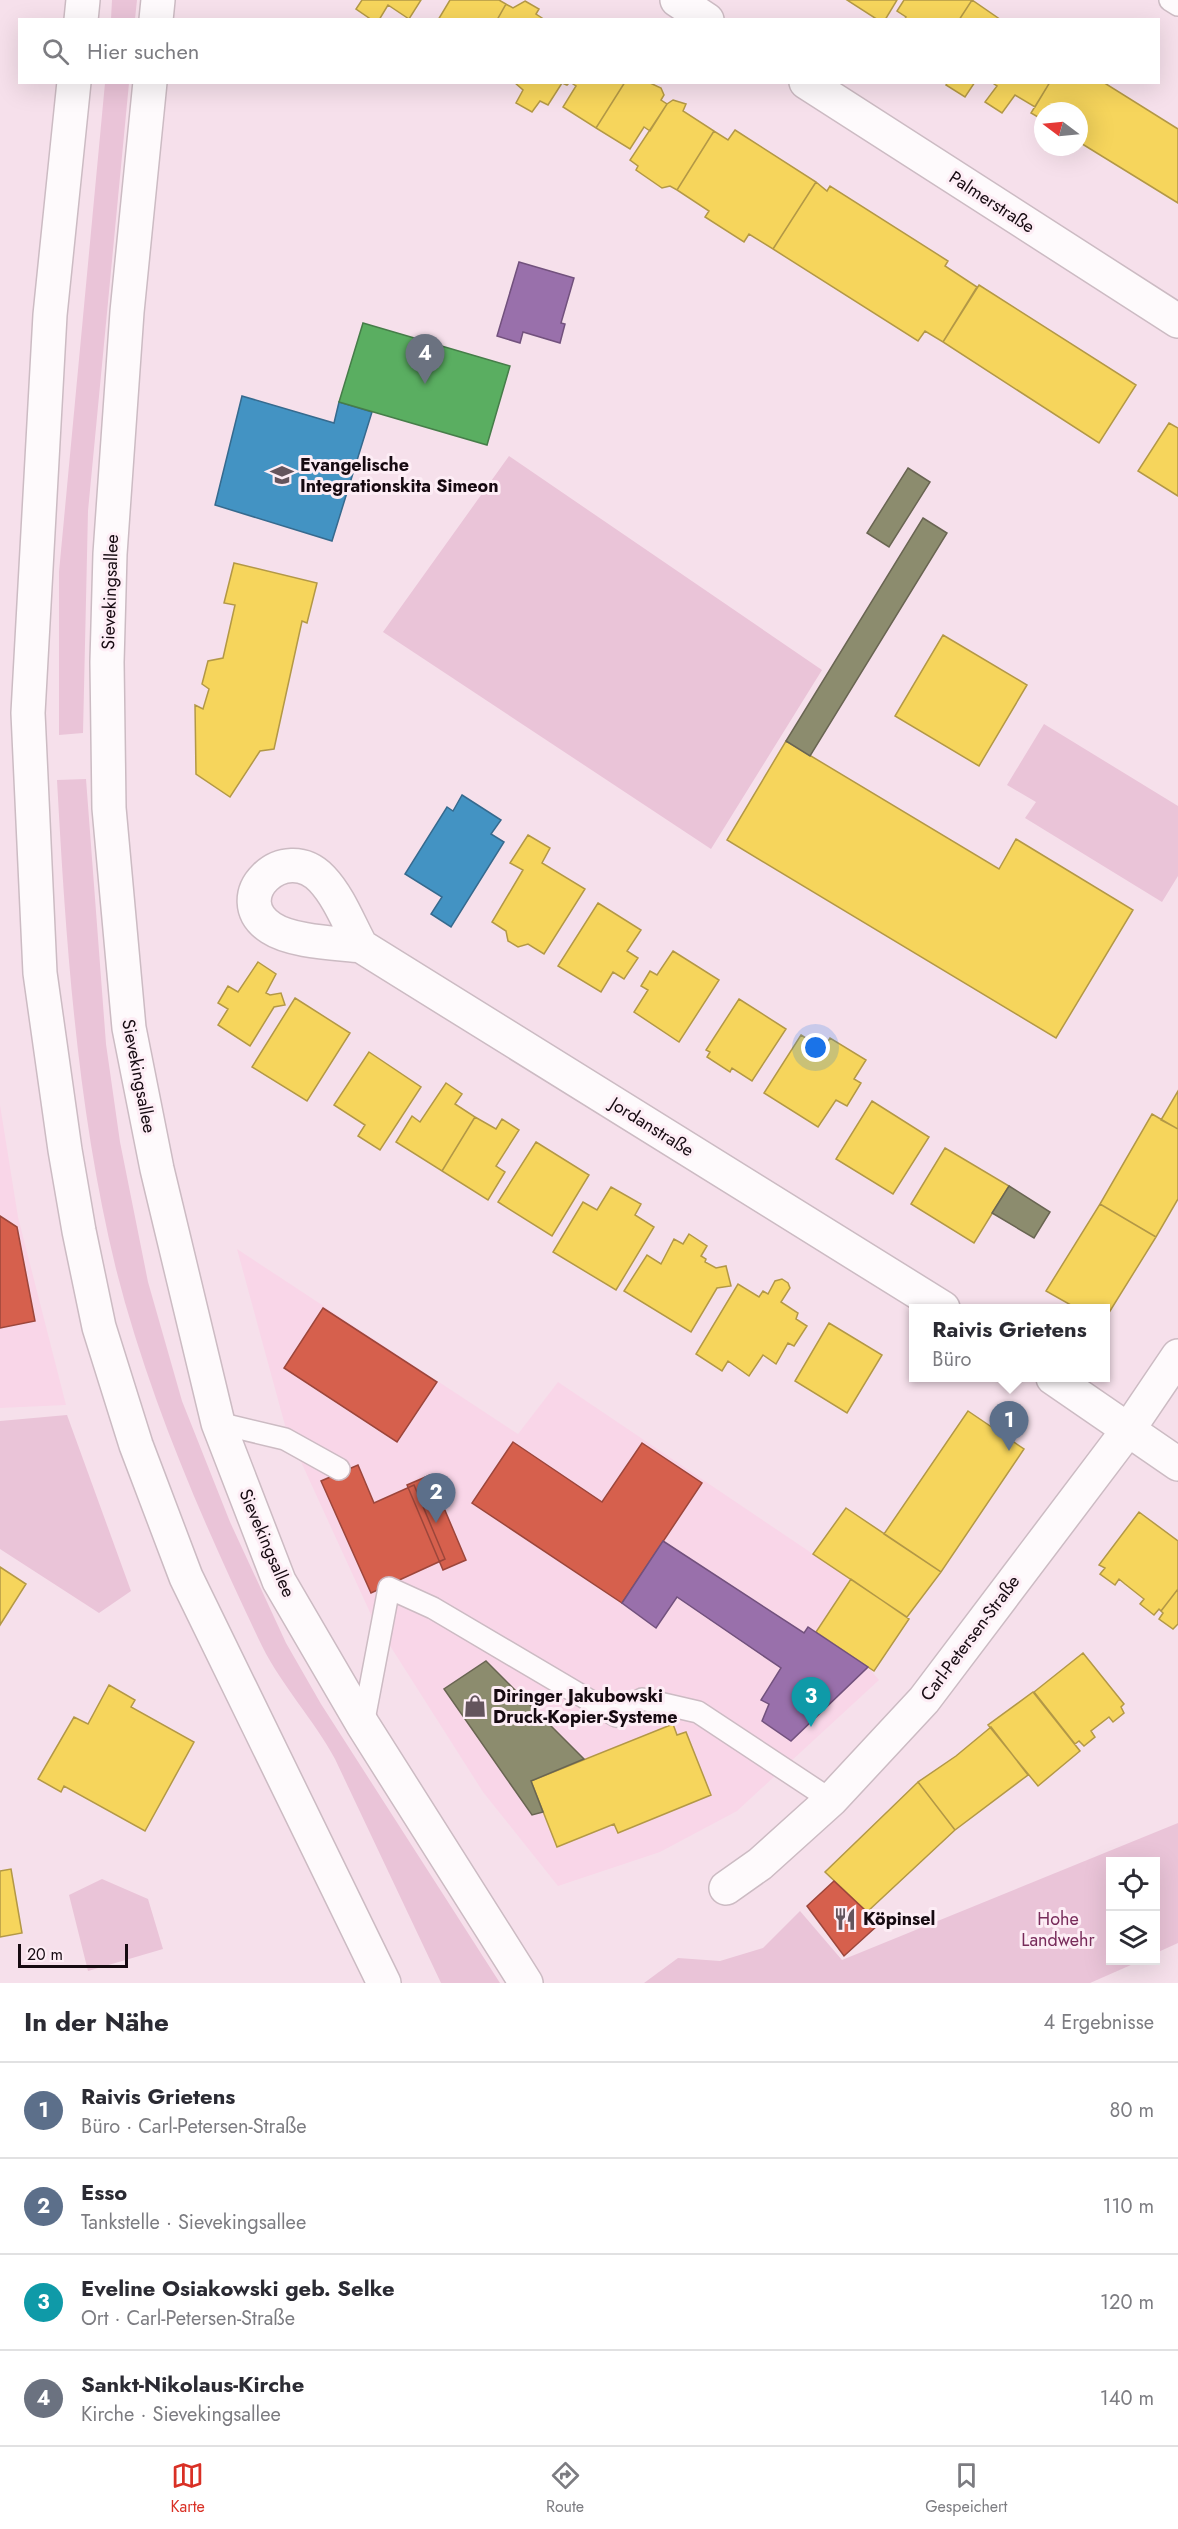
<!DOCTYPE html>
<html lang="de">
<head>
<meta charset="utf-8">
<style>
	:root { --surface:#fff; --page:#f2f2f3; --text:#2b2b33; --muted:#7c7c81; --line:#e1e1e2; --accent:#d93025 }
	body { margin:0; font-family:Jost,sans-serif; background:var(--page); color:var(--text) }
	.controls { position:absolute; right:18px; bottom:18px; display:grid; overflow:hidden; border-radius:0px; box-shadow:0 6px 24px #0002 }
	.controls button { width:54px; height:54px; display:grid; place-items:center; padding:0; border:0; border-bottom:2px solid var(--line); background:var(--surface); color:var(--text); font:30px sans-serif }
	.compass { position:absolute; left:1034px; top:102px; width:54px; height:54px; border-radius:50%; background:var(--surface); box-shadow:0 6px 24px #0002; rotate:286deg }
	.scale { position:absolute; left:18px; bottom:15px; width:110px; box-sizing:border-box; padding-left:6px; border:3px solid #160a11; border-top:0; font-size:16px; line-height:21px; white-space:nowrap; color:#160a11; -webkit-text-stroke:4px #fdedf5; paint-order:stroke }
	.you { position:absolute; left:816px; top:1048px; width:21px; height:21px; margin:-15px; border:4px solid #fff; border-radius:50%; background:#1a73e8; box-shadow:0 0 0 9px #1a73e833 }
	.badge { display:grid; place-items:center; width:39px; height:39px; border-radius:50%; background:var(--accent); color:#fff; font-size:20px; font-weight:700 }
	.pin { position:absolute; translate:-50% -50px; filter:drop-shadow(0 2px 3px #0008) }
	.pin::after { content:''; position:absolute; top:32px; width:21px; height:18px; background:inherit; clip-path:polygon(0 0,100% 0,50% 100%) }
	.popup { position:absolute; left:909px; top:1304px; width:201px; height:78px; box-sizing:border-box; display:grid; place-content:center; border-radius:0px; background:var(--surface); filter:drop-shadow(0 2px 4px #0005); font-size:20px; white-space:nowrap; color:var(--muted) }
	.popup b { font-size:22px; color:var(--text) }
	.popup::after { content:''; position:absolute; left:50%; top:100%; margin-left:-12px; border:12px solid transparent; border-top-color:var(--surface) }
	.list { margin:0; padding:0; list-style:none }
	h2 { display:flex; justify-content:space-between; align-items:center; height:78px; margin:0; padding:0 24px; font-size:26px }
	h2 small { font-size:20px; font-weight:400; color:var(--muted) }
	.list li { display:grid; grid-template-columns:39px 1fr auto; gap:18px; align-items:center; box-sizing:border-box; height:96px; padding:0 24px; border-top:2px solid var(--line) }
	.list b { display:block; font-size:22px; white-space:nowrap }
	.list p { margin:0; font-size:20px; white-space:nowrap; color:var(--muted) }
	.list em { font-size:20px; font-style:normal; color:var(--muted) }
	.icon { flex:none; width:33px; height:33px; fill:none; stroke:currentColor; stroke-width:2; stroke-linecap:round; stroke-linejoin:round }
	.map { position:relative; flex:none; width:1178px; height:1983px; overflow:hidden }
	.search { position:absolute; background:var(--surface); box-shadow:0 6px 24px #0002; left:18px; right:18px; top:18px; height:66px; display:flex; align-items:center; gap:15px; box-sizing:border-box; padding:0 21px; border-radius:0px; color:var(--muted); font-size:22px }
	.sheet { height:462px; background:var(--surface) }
	nav { display:flex; justify-content:space-around; align-items:center; box-sizing:border-box; height:84px; border-top:2px solid var(--line); background:var(--surface); font-size:16px; color:var(--muted) }
	nav a { display:grid; justify-items:center; gap:3px }
	nav .on { color:var(--accent) }
	.map>svg:first-child { display:block }
</style>
</head>
<body>
<div class="map">
<svg width="1178" height="1983" viewBox="0 0 1178 1983">
	<rect width="100%" height="100%" fill="#f6e0eb"/>
	<path fill="#f9d6e8" d="M0,1105L18,1217L66,1405L0,1408Z
		M237,1249L518,1434L558,1382L850,1579L816,1632L868,1667L879,1680L737,1811L660,1852L558,1886L483,1792L373,1619L286,1429Z"/>
	<path fill="#eac4d8" d="M112,0H137L135,19H111Z
		M105,83H129L88,511L83,733L59,735V572Z
		M509,456L822,670L711,849L383,632Z
		M1044,724L1178,806V876L1162,902L1025,818L1036,802L1007,785Z
		M86,779L106,1044L120,1142L148,1282L182,1401L230,1522L286,1643L321,1704L500,1983H441L335,1759C314,1720 282,1686 262,1646C204,1525 149,1399 116,1269C77,1109 66,944 57,780Z
		M67,1415L131,1591L99,1613L0,1549V1421Z
		M1178,1823V1943L1156,1953V1862H1110V1960L1140,1961L1090,1983H644L678,1958L720,1961L763,1948L800,1911L842,1960Z
		M102,1879L148,1899L163,1949L88,1971L69,1895Z"/>
	<path fill="#f6d55c" stroke="#b39846" stroke-width="1.5" d="M362,0H421L409,19L388,5L379,20H372L356,9Z
		M450,0H499L506,4L497,20H438Z
		M847,0H897L885,20H878Z
		M904,0H972L959,20H904L906,17L897,11Z
		M972,0L1001,20H959Z
		M525,1L539,9L536,14L545,20H497L506,4L513,8Z
		M514,82H570L567,85L562,83L548,105L540,101L532,112L516,103L523,90Z
		M625,82H648L661,88L664,95L661,100L667,104L650,131L644,127L630,149L596,128Z
		M625,82L596,128L563,107L576,86L570,82Z
		M948,82H975L965,97L946,85Z
		M991,82H1050L1035,107L1015,95L1002,113L985,102L997,86Z
		M1050,82H1103L1178,129V203L1079,142V111H1043V120L1031,113Z
		M673,100L686,104L683,111L714,131L677,190L670,186L662,188L636,170L638,166L630,160L667,104Z
		M735,130L816,182L773,249L749,234L744,242L705,217L709,211L677,190L714,131L728,140Z
		M816,182L827,191L830,186L948,261L945,266L977,287L943,342L925,331L918,341L773,249Z
		M979,285L1136,385L1099,443L943,342Z
		M1169,423L1178,428V496L1138,471Z
		M234,563L317,583L307,623L302,621L274,749L260,751L230,797L196,774L195,705L203,709L209,689L202,684L208,661L223,658L235,605L224,603Z
		M943,635L1027,685L979,766L895,716Z
		M786,741L999,869L1016,839L1133,910L1056,1038L727,840Z
		M528,835L550,848L542,863L585,889L544,954L528,944L518,947L508,941L506,931L492,922L523,870L510,863Z
		M598,903L641,930L627,951L638,958L624,979L613,972L601,992L558,966Z
		M673,951L719,980L679,1042L634,1012L648,990L641,986L650,971L657,975Z
		M258,962L276,974L266,993L270,995L281,993L285,1005L274,1007L250,1046L218,1025L228,1009L218,1003L228,986L238,992Z
		M295,998L350,1033L307,1101L252,1067Z
		M739,999L786,1029L752,1081L732,1068L730,1072L707,1057L710,1052L706,1050Z
		M801,1035L823,1049L830,1038L866,1060L854,1079L861,1083L847,1106L836,1100L818,1127L764,1093Z
		M369,1052L421,1087L380,1150L358,1136L365,1125L334,1105Z
		M446,1083L462,1094L455,1104L475,1117L442,1171L396,1142L412,1116L420,1122Z
		M1178,1091V1129L1161,1120Z
		M872,1101L929,1137L893,1194L836,1159Z
		M1152,1114L1178,1129V1199L1156,1237L1100,1204Z
		M475,1117L496,1129L502,1119L519,1130L496,1166L505,1172L488,1200L442,1171Z
		M536,1142L589,1175L552,1236L498,1202Z
		M945,1148L1009,1186L974,1243L911,1204Z
		M611,1187L641,1204L635,1215L654,1227L616,1290L553,1252L583,1202L597,1210Z
		M1100,1204L1156,1237L1105,1319V1308H1076L1046,1291Z
		M689,1234L707,1246L701,1256L706,1259L705,1262L716,1268L726,1266L731,1286L717,1288L691,1332L624,1291L647,1255L661,1264L674,1239L683,1244Z
		M782,1279L788,1283L790,1288L781,1302L798,1313L796,1319L807,1326L794,1346L788,1343L776,1364L763,1355L749,1376L728,1361L722,1371L696,1354L738,1284L759,1297L763,1291L768,1294L775,1281Z
		M829,1323L882,1355L847,1413L795,1381Z
		M968,1411L1024,1449L941,1572L884,1534Z
		M846,1508L941,1572L907,1617L813,1554Z
		M1139,1512L1178,1541V1589L1161,1611L1159,1609L1154,1615L1140,1604L1144,1599L1125,1584L1119,1579L1115,1585L1100,1574L1105,1568L1099,1565Z
		M0,1567L26,1584L0,1625Z
		M851,1579L909,1619L874,1671L816,1632Z
		M1178,1589V1624L1173,1629L1159,1619L1163,1613L1161,1611Z
		M1083,1653L1124,1704L1121,1707L1124,1713L1113,1722L1109,1717L1091,1731L1095,1737L1084,1746L1079,1741L1075,1744L1034,1692Z
		M109,1685L135,1700L131,1707L194,1742L145,1831L64,1786L61,1792L38,1779L74,1717L88,1724Z
		M1033,1692L1080,1751L1038,1786L988,1725Z
		M673,1724L677,1735L686,1732L711,1795L618,1833L614,1824L557,1847L531,1781Z
		M991,1727L1028,1775L955,1830L918,1782L956,1756Z
		M918,1782L955,1830L867,1912L825,1872Z
		M11,1869L22,1933L0,1937V1871Z"/>
	<path fill="#d6604d" stroke="#9c463b" stroke-width="1.5" d="M0,1216L17,1227L35,1321L0,1328Z
		M323,1308L437,1382L397,1442L284,1368Z
		M513,1442L602,1502L642,1443L702,1483L622,1603L472,1503Z
		M358,1465L374,1503L414,1485L445,1559L371,1593L321,1481Z
		M430,1475L466,1560L443,1570L407,1485Z
		M834,1881L867,1912L877,1926L844,1956L807,1906Z"/>
	<path fill="#9970ab" stroke="#72517d" stroke-width="1.5" d="M519,262L574,278L561,323L565,324L560,343L523,332L520,343L497,336Z
		M663,1541L804,1633L808,1627L868,1667L791,1741L762,1721L769,1704L761,1700L781,1668L677,1597L656,1628L622,1603Z"/>
	<path fill="#4393c3" stroke="#366a8e" stroke-width="1.5" d="M242,396L334,423L339,402L372,412L332,541L215,505Z
		M462,795L501,820L491,834L504,842L451,927L431,914L442,897L405,874L447,807L453,811Z"/>
	<path fill="#5aae61" stroke="#467d49" stroke-width="1.5" d="M363,323L510,366L487,445L339,402Z"/>
	<path fill="#8c8c6e" stroke="#696552" stroke-width="1.5" d="M908,468L930,482L889,547L867,533Z
		M923,518L947,533L810,756L786,741Z
		M1009,1186L1050,1212L1034,1238L992,1213Z
		M486,1661L584,1759L531,1781L543,1812L532,1815L444,1689Z"/>
	<g fill="none" stroke-linecap="round" stroke-linejoin="round">
		<g stroke="#ccbbc3" stroke-width="24">
			<path id="lane" d="M1170,0L1178,5
				M218,1423L285,1439L339,1469
				M363,1725L389,1588L433,1608L616,1716L642,1699L698,1712L831,1800"/>
		</g>
		<g stroke="#ccbbc3" stroke-width="36">
			<path id="street" d="M677,0L707,20
				M806,82L1178,321
				M361,946C349,924 339,897 322,879C284,839 225,898 271,928C292,942 336,943 361,946L943,1308
				M1053,1378L1178,1464
				M726,1888L760,1864L831,1800L924,1700L1128,1430L1178,1356"/>
		</g>
		<g stroke="#ccbbc3" stroke-width="36">
			<path id="primary" d="M81,20L83,0
				M156,20L158,0
				M74,82L50,315L28,713L40,973L65,1150L79,1231L99,1327L136,1445L186,1577L384,1983
				M150,82L127,312L110,554L107,662L109,808L129,1028L157,1169L218,1423L279,1581L363,1725L526,1983"/>
		</g>
		<use href="#lane" stroke="#fefafc" stroke-width="21"/>
		<use href="#street" stroke="#fefafc" stroke-width="33"/>
		<use href="#primary" stroke="#fefafc" stroke-width="33"/>
	</g>
	<defs>
		<g id="school-bare" transform="scale(1.8)"><path d="M0-5L7-2L0 1L-7-2ZM-4 1L0 2.5L4 1V4Q0 6-4 4Z" fill="#64555d" stroke="#fdedf5" stroke-width="2.5" paint-order="stroke"/></g>
		<g id="shop-bare" transform="scale(1.8)"><path d="M-5-2.5h2.3a2.7 3.5 0 0 1 5.4 0H5L5.5 6h-11ZM-1.5-2.5h3a1.5 2.3 0 0 0-3 0Z" fill="#64555d" stroke="#fdedf5" stroke-width="2.5" paint-order="stroke"/></g>
		<g id="restaurant-bare" transform="scale(1.8)"><path d="M-5-6h1v4h1v-4h1v4h1v-4h1v5L-1.5 .5V6h-2V.5L-5-1ZM5-6V6H3V1.5H1.5Q1.5-4 5-6Z" fill="#64555d" stroke="#fdedf5" stroke-width="2.5" paint-order="stroke"/></g>
	</defs>
	<g fill-rule="evenodd">
		<use href="#school-bare" x="282" y="475"/>
		<use href="#shop-bare" x="475" y="1706"/>
		<use href="#restaurant-bare" x="845" y="1919"/>
	</g>
	<g text-anchor="middle" stroke-width="6" stroke-linejoin="round" paint-order="stroke">
		<g font-size="18" fill="#160a11" stroke="#fdedf5">
			<text transform="translate(992 202) rotate(33)" y="6">Palmerstraße</text>
			<text transform="translate(110 592) rotate(-88)" y="6">Sievekingsallee</text>
			<text transform="translate(139 1076) rotate(79)" y="6">Sievekingsallee</text>
			<text transform="translate(652 1127) rotate(32)" y="6">Jordanstraße</text>
			<text transform="translate(267 1543) rotate(67)" y="6">Sievekingsallee</text>
			<text transform="translate(970 1638) rotate(-53)" y="6">Carl-Petersen-Straße</text>
		</g>
		<g font-size="18" font-weight="bold" fill="#160a11" stroke="#fdedf5" text-anchor="start">
			<text x="300" y="471">Evangelische<tspan x="300" dy="21">Integrationskita Simeon</tspan></text>
			<text x="493" y="1702">Diringer Jakubowski<tspan x="493" dy="21">Druck-Kopier-Systeme</tspan></text>
			<text x="863" y="1925">Köpinsel</text>
		</g>
		<g font-size="18" fill="#772b5a" stroke="#fdedf5">
			<text x="1058" y="1925">Hohe<tspan x="1058" dy="21">Landwehr</tspan></text>
		</g>
	</g>
</svg>
<div class="controls">
<button><svg class="icon" aria-label="locate" viewBox="0 0 24 24"><circle cx="12" cy="12" r="6"/><path d="M12 2v4M12 18v4M2 12h4M18 12h4"/></svg></button>
<button><svg class="icon" aria-label="layers" viewBox="0 0 24 24"><path d="M12 4l9 5-9 5-9-5zM3 14l9 5 9-5"/></svg></button>
</div>
<svg class="compass" viewBox="-18 -18 36 36"><path d="M0-13l5 13h-10z" fill="#e53935"/><path d="M0 13l5-13h-10z" fill="#7c7c81"/></svg>
<div class="scale">20 m</div>
<div class="you"></div>
<div class="pin badge" style="left:1009px;top:1451px;background:#5c6f8a">1</div>
<div class="popup"><b>Raivis Grietens</b>Büro</div>
<div class="pin badge" style="left:436px;top:1523px;background:#5c6f8a">2</div>
<div class="pin badge" style="left:811px;top:1727px;background:#0f9aa8">3</div>
<div class="pin badge" style="left:425px;top:384px;background:#6b7280">4</div>
<div class="search"><svg class="icon" aria-label="search" viewBox="0 0 24 24"><circle cx="10" cy="10" r="6"/><path d="M15 15l6 6"/></svg>Hier suchen</div>
</div>
<section class="sheet">
<h2>In der Nähe<small>4 Ergebnisse</small></h2>
<ul class="list">
<li><span class="badge" style="background:#5c6f8a">1</span><div><b>Raivis Grietens</b><p>Büro · Carl-Petersen-Straße</p></div><em>80 m</em></li>
<li><span class="badge" style="background:#5c6f8a">2</span><div><b>Esso</b><p>Tankstelle · Sievekingsallee</p></div><em>110 m</em></li>
<li><span class="badge" style="background:#0f9aa8">3</span><div><b>Eveline Osiakowski geb. Selke</b><p>Ort · Carl-Petersen-Straße</p></div><em>120 m</em></li>
<li><span class="badge" style="background:#6b7280">4</span><div><b>Sankt-Nikolaus-Kirche</b><p>Kirche · Sievekingsallee</p></div><em>140 m</em></li>
</ul>
</section>
<nav>
<a class="on"><svg class="icon" aria-label="map" viewBox="0 0 24 24"><path d="M3 6l6-2 6 2 6-2v14l-6 2-6-2-6 2zM9 4v14M15 6v14"/></svg>Karte</a>
<a><svg class="icon" aria-label="directions" viewBox="0 0 24 24"><path d="M12 3l9 9-9 9-9-9zM9 14v-3h6M13 9l2 2-2 2"/></svg>Route</a>
<a><svg class="icon" aria-label="saved" viewBox="0 0 24 24"><path d="M7 4h10v16l-5-4-5 4z"/></svg>Gespeichert</a>
</nav>
</body>
</html>
